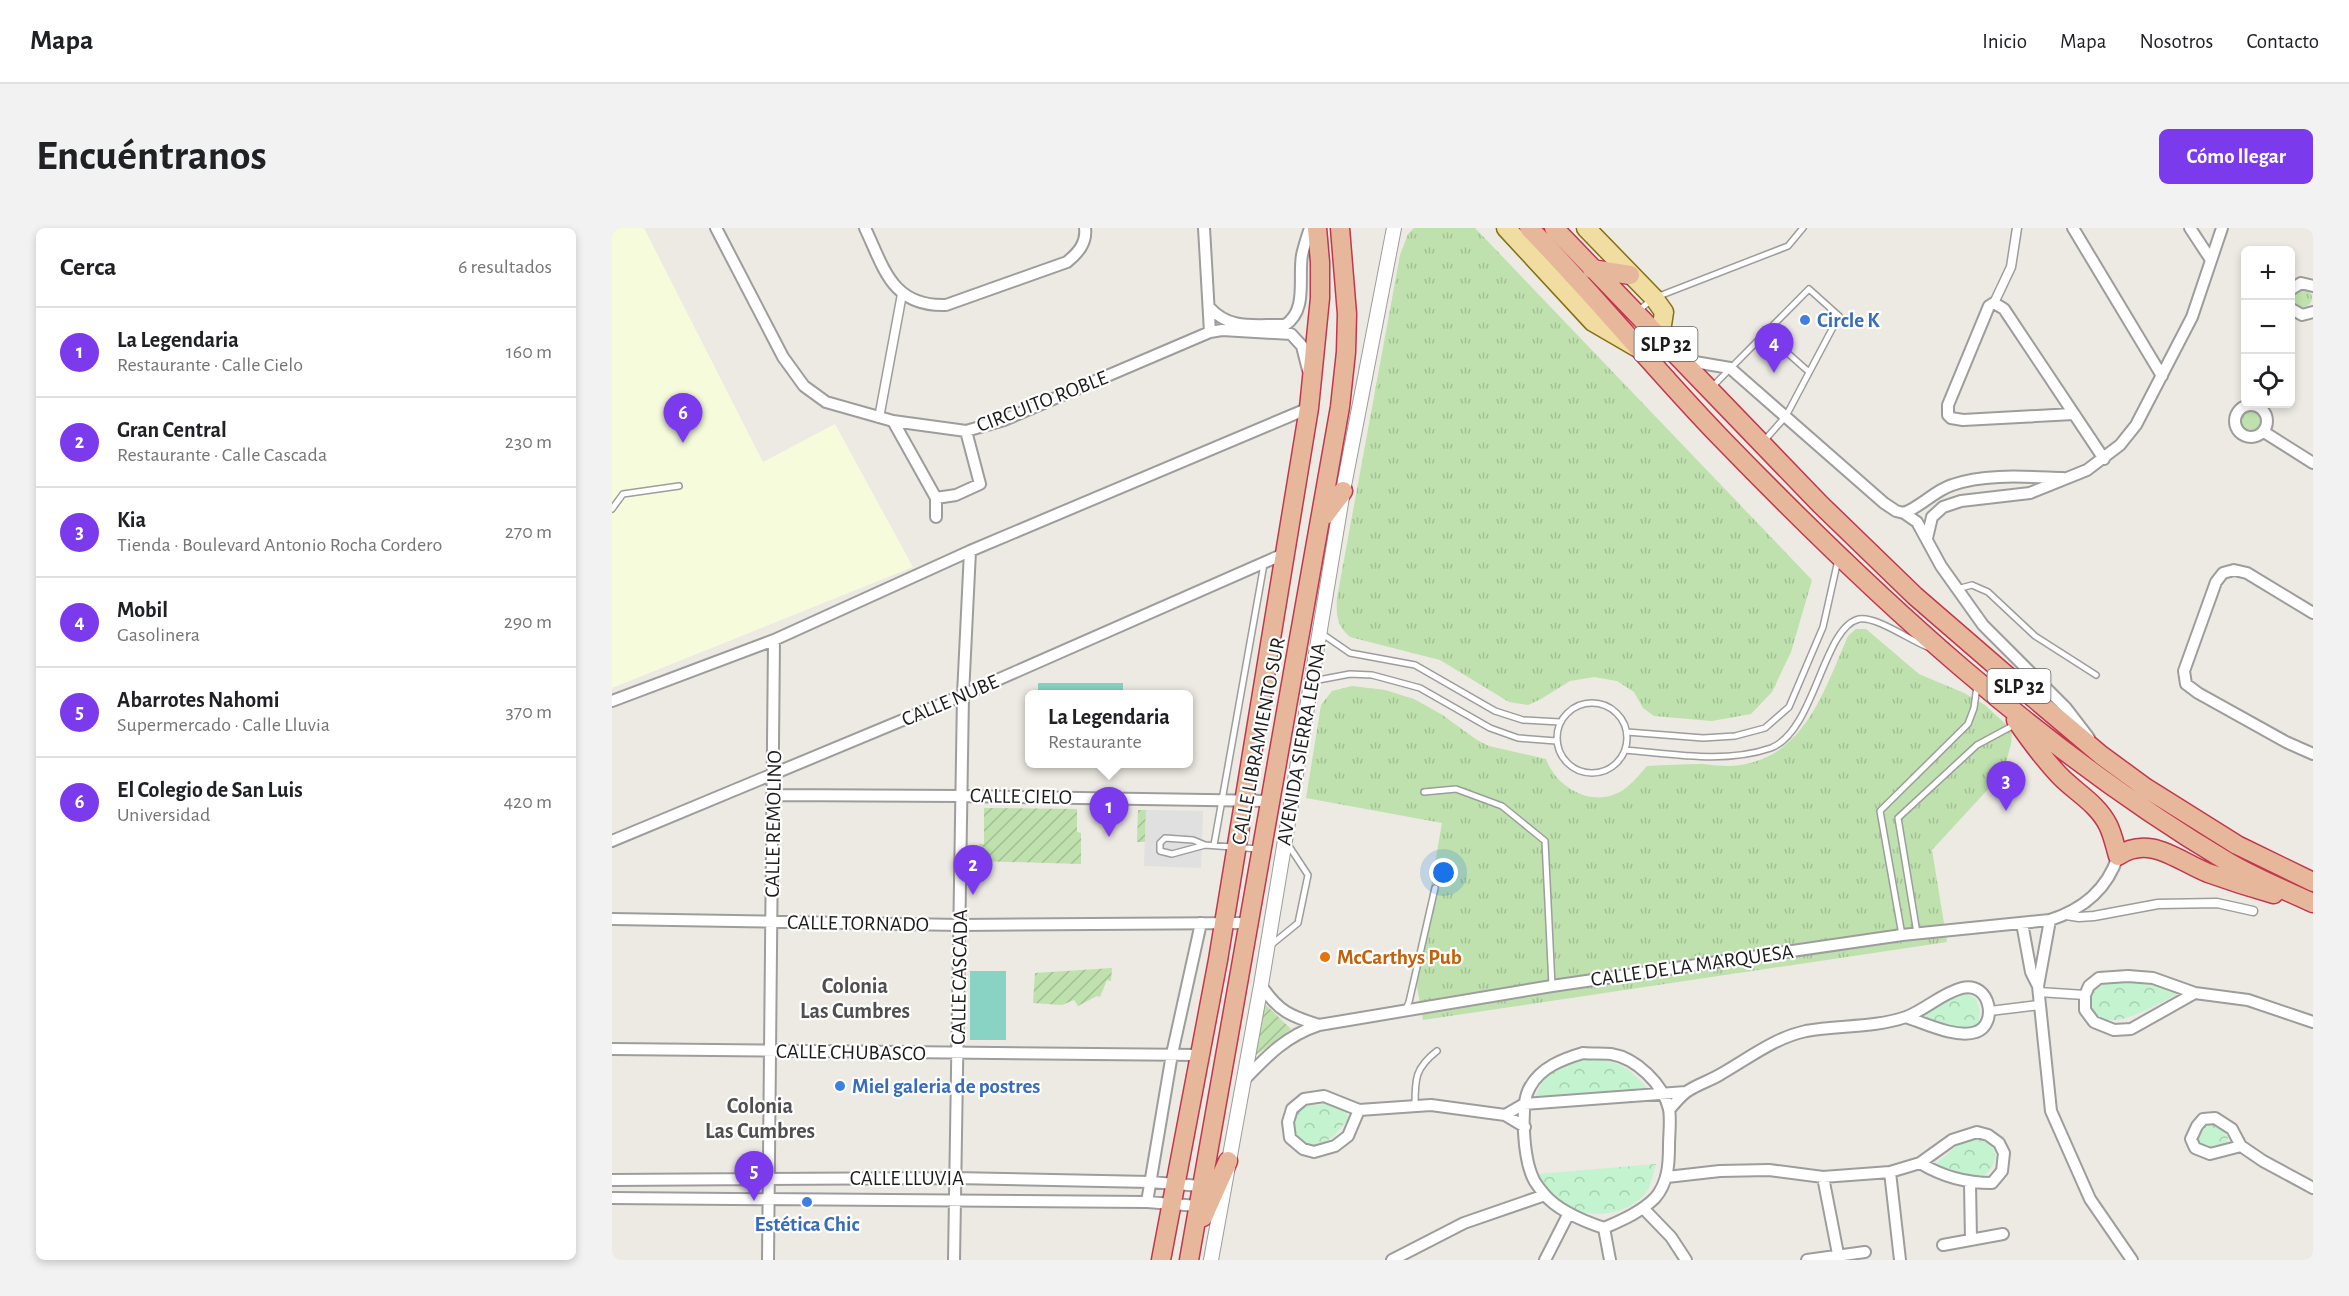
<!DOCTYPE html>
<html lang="es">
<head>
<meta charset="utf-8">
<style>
	:root { --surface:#fff; --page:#f2f2f2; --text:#202124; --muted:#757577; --line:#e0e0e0; --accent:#7c3aed }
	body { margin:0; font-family:"Alegreya Sans",sans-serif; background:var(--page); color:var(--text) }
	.controls { position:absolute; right:18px; top:18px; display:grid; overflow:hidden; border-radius:9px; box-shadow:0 3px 9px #0003 }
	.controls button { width:54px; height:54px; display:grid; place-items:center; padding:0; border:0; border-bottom:2px solid var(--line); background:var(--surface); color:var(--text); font:30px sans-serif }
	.you { position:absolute; left:832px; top:645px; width:21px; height:21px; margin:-15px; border:4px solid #fff; border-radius:50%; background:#1a73e8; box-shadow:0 0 0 9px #1a73e833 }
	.badge { display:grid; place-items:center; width:39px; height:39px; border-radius:50%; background:var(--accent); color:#fff; font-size:20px; font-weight:700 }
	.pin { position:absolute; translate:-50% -50px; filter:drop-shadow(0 2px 3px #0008) }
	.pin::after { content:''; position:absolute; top:32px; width:21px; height:18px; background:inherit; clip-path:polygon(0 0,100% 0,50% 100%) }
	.popup { position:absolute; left:413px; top:462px; width:168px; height:78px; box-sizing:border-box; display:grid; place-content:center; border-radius:9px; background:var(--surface); filter:drop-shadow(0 2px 4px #0005); font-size:20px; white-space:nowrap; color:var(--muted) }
	.popup b { font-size:22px; color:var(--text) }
	.popup::after { content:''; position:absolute; left:50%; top:100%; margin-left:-12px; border:12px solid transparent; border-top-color:var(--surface) }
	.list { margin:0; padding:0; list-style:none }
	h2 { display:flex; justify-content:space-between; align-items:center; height:78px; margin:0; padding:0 24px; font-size:26px }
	h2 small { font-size:20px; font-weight:400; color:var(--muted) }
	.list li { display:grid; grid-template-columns:39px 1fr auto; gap:18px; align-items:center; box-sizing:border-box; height:90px; padding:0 24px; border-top:2px solid var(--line) }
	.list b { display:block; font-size:22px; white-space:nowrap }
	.list p { margin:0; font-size:20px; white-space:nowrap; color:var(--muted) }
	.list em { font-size:20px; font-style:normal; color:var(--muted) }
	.icon { flex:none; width:33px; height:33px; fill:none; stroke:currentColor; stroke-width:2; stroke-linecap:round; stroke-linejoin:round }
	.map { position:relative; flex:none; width:1701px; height:1032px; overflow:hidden; border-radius:9px }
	header { display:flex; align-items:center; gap:36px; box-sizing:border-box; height:84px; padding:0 30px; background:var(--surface); border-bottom:2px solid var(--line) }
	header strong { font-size:28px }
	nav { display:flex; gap:33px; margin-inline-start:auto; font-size:21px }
	.intro { display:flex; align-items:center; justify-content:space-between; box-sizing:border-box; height:144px; padding:0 36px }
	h1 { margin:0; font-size:42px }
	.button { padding:15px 27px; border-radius:9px; background:var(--accent); color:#fff; font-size:21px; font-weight:700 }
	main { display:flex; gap:36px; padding:0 36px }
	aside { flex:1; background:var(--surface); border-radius:9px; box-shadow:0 3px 9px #0003 }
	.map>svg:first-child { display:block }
</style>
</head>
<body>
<header>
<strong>Mapa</strong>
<nav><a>Inicio</a><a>Mapa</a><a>Nosotros</a><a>Contacto</a></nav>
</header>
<div class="intro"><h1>Encuéntranos</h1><a class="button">Cómo llegar</a></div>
<main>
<aside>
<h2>Cerca<small>6 resultados</small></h2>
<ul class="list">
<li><span class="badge">1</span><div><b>La Legendaria</b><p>Restaurante · Calle Cielo</p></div><em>160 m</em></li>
<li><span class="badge">2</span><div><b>Gran Central</b><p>Restaurante · Calle Cascada</p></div><em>230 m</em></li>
<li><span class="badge">3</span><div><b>Kia</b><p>Tienda · Boulevard Antonio Rocha Cordero</p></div><em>270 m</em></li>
<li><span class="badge">4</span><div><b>Mobil</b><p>Gasolinera</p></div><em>290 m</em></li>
<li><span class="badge">5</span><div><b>Abarrotes Nahomi</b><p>Supermercado · Calle Lluvia</p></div><em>370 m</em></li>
<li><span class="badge">6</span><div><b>El Colegio de San Luis</b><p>Universidad</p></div><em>420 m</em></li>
</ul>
</aside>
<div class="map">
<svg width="1701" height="1032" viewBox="0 0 1701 1032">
	<defs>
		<pattern id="grass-tufts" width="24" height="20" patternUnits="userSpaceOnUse" patternTransform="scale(1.5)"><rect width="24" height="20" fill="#bee1ad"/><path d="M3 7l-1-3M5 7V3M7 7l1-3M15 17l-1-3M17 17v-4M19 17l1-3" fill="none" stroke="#a3c094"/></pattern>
		<pattern id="park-crowns" width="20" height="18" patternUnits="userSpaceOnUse" patternTransform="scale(1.5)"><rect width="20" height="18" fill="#c3f3cf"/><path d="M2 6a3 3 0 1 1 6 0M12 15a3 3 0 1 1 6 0" fill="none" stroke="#a7d0b1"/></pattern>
		<pattern id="garden-furrows" width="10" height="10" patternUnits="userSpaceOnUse" patternTransform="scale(1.5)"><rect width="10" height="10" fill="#bee1ad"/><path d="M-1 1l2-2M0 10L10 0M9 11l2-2" fill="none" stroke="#a3c094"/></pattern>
	</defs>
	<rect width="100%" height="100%" fill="#eceae2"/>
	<path fill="#f6fbdc" d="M0,0H32L151,234L223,196L301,339L0,460Z"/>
	<path fill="url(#grass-tufts)" d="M802,0H863L1200,352L1179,424L1160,464L1139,486L1100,493L1042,488L1031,480L1022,464L1005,453L982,449L958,453L929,471L916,477L897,474L828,432L738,409C725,397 724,388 725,370L788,27L796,6Z
		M1682 70a9 9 0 1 1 18 0a9 9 0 1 1-18 0Z
		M1629 192a10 10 0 1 1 20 0a10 10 0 1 1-20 0Z
		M1244,401H1254L1307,446L1352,465L1373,477L1400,502L1399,516L1391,545L1320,622L1335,714L811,792L805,759L807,726L830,595L694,570L709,477L720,463L740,458L773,462L802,471L829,486L865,512L877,518L934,531C945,561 982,581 1011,562C1020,556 1028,546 1035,538C1054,537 1072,536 1090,536C1099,537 1109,538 1118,538C1191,534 1211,465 1236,408Z"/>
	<path fill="url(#park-crowns)" d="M1508,752L1563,761L1564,767C1545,776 1497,806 1483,785C1475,774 1481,765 1487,755Z
		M1355,766L1364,771L1368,783L1367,795L1361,801L1342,799L1306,789L1345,767Z
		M969,830C1000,831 1015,836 1035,860L923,870C934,842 942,839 969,830Z
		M714,876L733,881L737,890L721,909L704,918L690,915L681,903L683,887L693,878Z
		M1600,893L1616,909L1614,917L1596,922L1586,917L1584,910L1589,897Z
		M1367,911L1379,917L1384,929C1372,965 1348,947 1322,938L1349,914Z
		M1044,936C1041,945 1039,959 1033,966C1008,994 958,992 935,962C931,958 929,951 926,946Z"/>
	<path fill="url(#garden-furrows)" d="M372,580L465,581V604L469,605V636L367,633V616H372Z
		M526,582H534L533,614H525Z
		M500,740L499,753L495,752L488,769L485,768L466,778L462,772L450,777L421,775L423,745Z
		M652,775L679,801L643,828Z"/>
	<path fill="#88d3c3" d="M426,455H511V466H426Z
		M358,743H394V812H358Z"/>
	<path fill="#e0e0e0" d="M534,582L591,583L589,640L532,638Z"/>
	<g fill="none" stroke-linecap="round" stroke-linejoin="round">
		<g stroke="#9d9d9d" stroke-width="8">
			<path id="service" d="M1027,82L1042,70L1176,18L1191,0
				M1153,105L1197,144
				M1099,160L1197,61L1227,88L1174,188L1152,213
				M0,281L11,266L67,258
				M1345,361L1360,357L1376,364L1423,408L1484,447
				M709,405L738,425L803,437L883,483L911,492L948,494
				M701,453L738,446L760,447L808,460L878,500L906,510L944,513
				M945 510a35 35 0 1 1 70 0a35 35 0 1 1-70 0Z
				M1015,504L1091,510L1123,508L1153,500L1177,479L1211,399L1226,332
				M1013,522C1061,526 1112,536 1159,520C1203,503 1211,399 1247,391C1265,388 1300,414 1318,420
				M812,564L844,561L890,578L933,613L940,758
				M593,617L560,626L548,623V615L553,610L581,612L593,617L647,621
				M602,617L652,336
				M1305,705L1286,590L1365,517L1404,496
				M1290,707L1268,583L1356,496L1362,480L1365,458
				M659,717L686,695L696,647L675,615
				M793,783L797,774L823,660
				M803,877C803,851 803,840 825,823"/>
		</g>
		<g stroke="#9d9d9d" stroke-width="11">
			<path id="pedestrian" d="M1382,75L1399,39L1405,0
				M267,190L290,66
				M1454,687L1467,689L1482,688L1546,676L1605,675L1641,683
				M1426,764L1473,767
				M1378,783L1427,777"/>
		</g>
		<g stroke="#9d9d9d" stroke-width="14">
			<path id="minor" d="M104,0L171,129L192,158L214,174L281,193L354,203L392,192L598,104L610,102L679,106L690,118L696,142
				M253,0C272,40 280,79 334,77L455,34C466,25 475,15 473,0
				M592,0L598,104
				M1461,0L1550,148
				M1578,0L1599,32
				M1678,62L1689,55L1701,58
				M597,79C618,103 644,96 673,97C696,82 686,50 690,27C692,18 695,9 698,0
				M1678,80L1690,87L1701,84
				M1071,132L1118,140L1272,275L1284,283L1292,285L1305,294L1329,338L1371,397L1454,480L1477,510
				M1623 193a16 16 0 1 1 32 0a16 16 0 1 1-32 0Z
				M1461,186L1351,192L1339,190L1336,187V177L1377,78L1382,75L1392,81L1492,231
				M281,193L324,270V289
				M1652,204L1701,235
				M324,270L344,267L368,256L354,203
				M1292,285C1310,278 1322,263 1340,257C1373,245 1417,249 1451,250
				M1315,310L1320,289L1331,279L1349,273L1418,265L1475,242L1508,217L1524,197L1580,89L1610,0
				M1701,385L1635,345L1622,342L1611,345L1604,354L1572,443L1574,456L1586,465L1674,514L1701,526
				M0,473L162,412L358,323L697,180
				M161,567L350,568L657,573
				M0,613L351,467L674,325
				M0,691L348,697L635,695
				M1438,692L1426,758L1439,883L1478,971L1520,1032
				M1410,695L1419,744L1426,758
				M1583,765L1519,801L1502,802L1482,794L1473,782V767L1477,758L1487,750L1516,748L1541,750L1583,765L1636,772L1701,794
				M707,797L940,758L1290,707L1438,692C1471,681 1495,662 1506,628
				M0,821L587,827
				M971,825C980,826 990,825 999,826C1024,830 1051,856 1057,881C1059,892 1057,906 1057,918C1057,936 1056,955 1043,970C1029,984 1010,992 992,1000C971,993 946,983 932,966C928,961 923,955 921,950C912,931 907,877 918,859C929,839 951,831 971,825Z
				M632,852C656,827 674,808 707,797C678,788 666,783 649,757
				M747,882L736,908L723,918L702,924L691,921L678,910L676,894L680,881L692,871L712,868L747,882L819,877L893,887L913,899
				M1057,882C1062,876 1067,870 1073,865C1083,857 1098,853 1109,846C1137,830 1162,810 1194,803C1226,797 1262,800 1294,789C1313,782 1330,765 1350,760C1379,753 1386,797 1364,804C1345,811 1312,795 1294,789
				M893,887L912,876L1074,864
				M1629,918L1620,901L1603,890L1591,891L1585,898L1579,911L1583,920L1598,926L1629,918L1651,933L1701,960
				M1278,944L1288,1032
				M1055,949L1108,943L1157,942L1211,949L1278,944L1308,935L1340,912L1365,904L1376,907L1387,915L1392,925L1390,943L1380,955C1353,955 1331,949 1308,935
				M1211,949L1226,1026
				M0,952L342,950L538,954L589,958
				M1358,955L1359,1012
				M0,970L535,974L586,978
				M535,974L560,826L589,695
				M1031,980L1059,1009L1074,1032
				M992,1000L998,1032
				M1331,1017L1391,1006
				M156,1032L162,412
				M342,1032L351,467L358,323
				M780,1032L852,995L933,967
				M933,1032L957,985
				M1195,1032L1253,1024"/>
		</g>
		<g stroke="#9d9d9d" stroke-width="16">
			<path id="tertiary" d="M599,1032L649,757L731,263L782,0"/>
		</g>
		<g stroke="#847110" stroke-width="21">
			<path id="primary" d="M894,0L981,94L1024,119
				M974,0L1042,70L1052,84L1048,110"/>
		</g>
		<g stroke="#c3364e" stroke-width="21">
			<path id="trunk" d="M917,0C983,67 1042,141 1108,209C1261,367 1426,521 1616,634C1643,650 1673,662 1701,675
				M942,0L1208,276L1303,368L1392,445L1489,527L1534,560L1625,617L1701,654
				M980,41L1018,47
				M713,287L731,263
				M1404,492C1417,511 1431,530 1447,547C1463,564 1485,575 1496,597C1501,607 1503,618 1506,628C1537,606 1566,633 1596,645C1618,653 1640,660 1662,666
				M591,989L616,933
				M549,1032L606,732L697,180L708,70V34L705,0
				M577,1032L728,179L734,124L735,86L728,0"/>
		</g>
		<use href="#service" stroke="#fff" stroke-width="5"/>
		<use href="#pedestrian" stroke="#fff" stroke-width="8"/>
		<use href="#minor" stroke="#fff" stroke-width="10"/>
		<use href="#tertiary" stroke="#fff" stroke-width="14"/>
		<use href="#primary" stroke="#f1dca2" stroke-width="18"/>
		<use href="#trunk" stroke="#e6b79a" stroke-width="18"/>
	</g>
	<g fill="#3f7fe0" stroke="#fff" stroke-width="2">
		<circle cx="1193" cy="92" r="6"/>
		<circle cx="228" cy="858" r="6"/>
		<circle cx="195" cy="974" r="6"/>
	</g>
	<circle fill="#e8710a" stroke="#fff" stroke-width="2" cx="713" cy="729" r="6"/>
	<g text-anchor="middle" stroke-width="4.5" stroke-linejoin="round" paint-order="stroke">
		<g fill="#fff" stroke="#606060" stroke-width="1.5">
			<rect x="1022.5" y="99" width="63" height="34" rx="4.5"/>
			<rect x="1375.5" y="441" width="63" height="34" rx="4.5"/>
		</g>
		<g font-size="20" font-weight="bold" fill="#1c1c1c">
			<text x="1054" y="123">SLP 32</text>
			<text x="1407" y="465">SLP 32</text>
		</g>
		<g font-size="21" font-weight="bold" fill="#366cbe" stroke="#fff" text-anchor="start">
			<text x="1205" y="99">Circle K</text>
			<text x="240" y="865">Miel galeria de postres</text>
			<text x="195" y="1003" text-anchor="middle">Estética Chic</text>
		</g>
		<g font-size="21" fill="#1c1c1c" stroke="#fff">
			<text transform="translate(430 173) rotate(-21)" y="7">CIRCUITO ROBLE</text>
			<text transform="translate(338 472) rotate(-23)" y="7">CALLE NUBE</text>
			<text transform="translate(646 513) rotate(-79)" y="7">CALLE LIBRAMIENTO SUR</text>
			<text transform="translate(689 516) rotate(-80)" y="7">AVENIDA SIERRA LEONA</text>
			<text transform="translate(409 568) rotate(1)" y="7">CALLE CIELO</text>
			<text transform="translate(161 596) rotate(-89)" y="7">CALLE REMOLINO</text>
			<text transform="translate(246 695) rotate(1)" y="7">CALLE TORNADO</text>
			<text transform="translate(1080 737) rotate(-8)" y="7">CALLE DE LA MARQUESA</text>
			<text transform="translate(347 749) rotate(-89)" y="7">CALLE CASCADA</text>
			<text transform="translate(239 824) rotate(1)" y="7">CALLE CHUBASCO</text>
			<text x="295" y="957">CALLE LLUVIA</text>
		</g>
		<g font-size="21" font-weight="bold" fill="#c56008" stroke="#fff" text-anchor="start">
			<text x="725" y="736">McCarthys Pub</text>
		</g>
		<g font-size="22" font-weight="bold" fill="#4f4f4f" stroke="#fff">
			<text x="243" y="765">Colonia<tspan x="243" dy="25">Las Cumbres</tspan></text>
			<text x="148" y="885">Colonia<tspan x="148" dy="25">Las Cumbres</tspan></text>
		</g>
	</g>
</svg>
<div class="controls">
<button>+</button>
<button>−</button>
<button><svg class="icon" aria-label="locate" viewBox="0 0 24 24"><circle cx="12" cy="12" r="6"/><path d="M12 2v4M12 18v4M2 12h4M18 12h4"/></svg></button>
</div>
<div class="you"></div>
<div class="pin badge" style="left:497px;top:609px">1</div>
<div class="popup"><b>La Legendaria</b>Restaurante</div>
<div class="pin badge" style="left:361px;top:667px">2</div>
<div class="pin badge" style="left:1394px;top:583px">3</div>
<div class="pin badge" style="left:1162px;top:145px">4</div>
<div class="pin badge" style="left:142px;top:973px">5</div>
<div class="pin badge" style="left:71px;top:215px">6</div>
</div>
</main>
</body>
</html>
